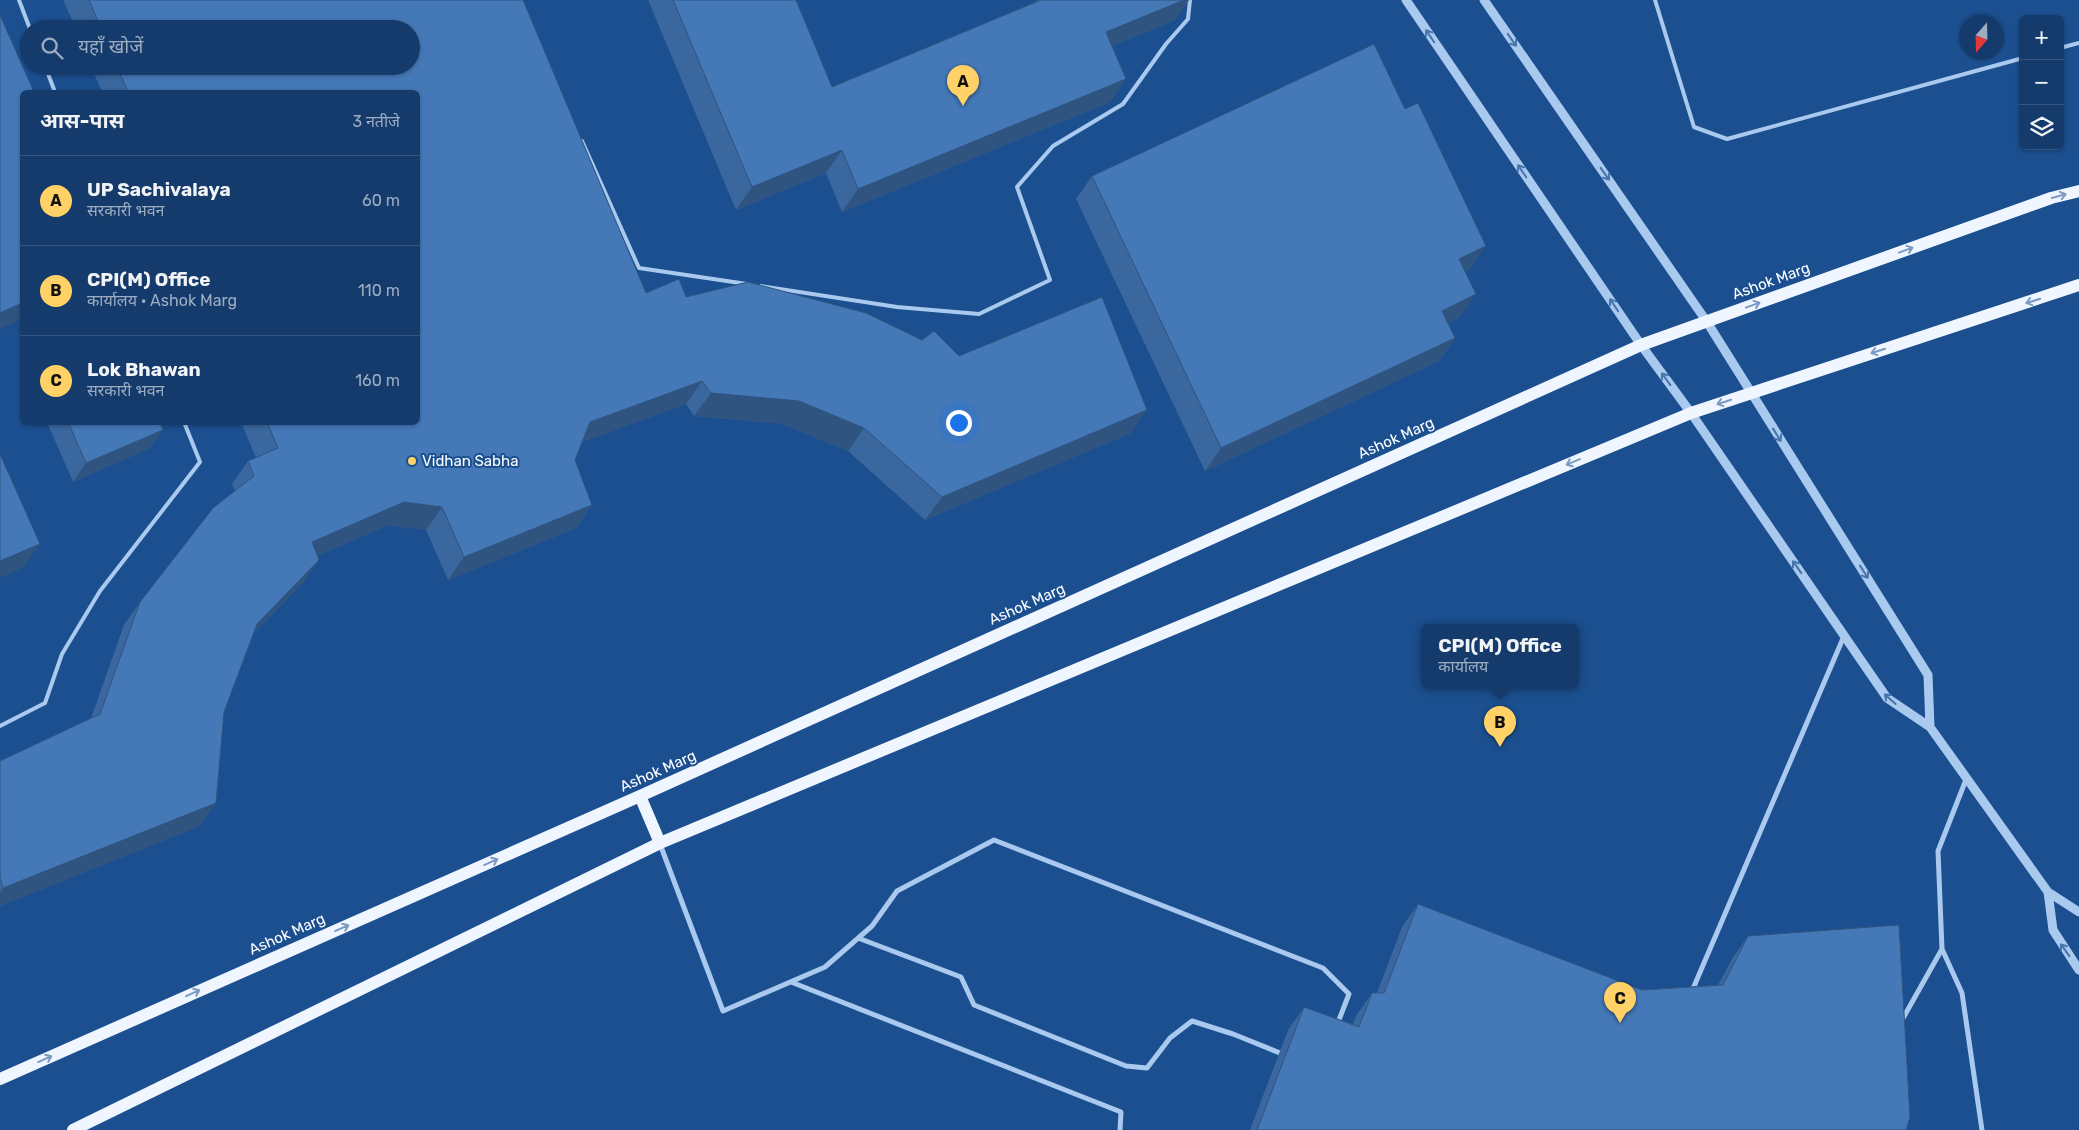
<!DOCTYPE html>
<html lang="hi">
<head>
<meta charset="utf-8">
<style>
	:root { --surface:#143b6b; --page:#1d4271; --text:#f1f3f6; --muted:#9dadc1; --line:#33557e; --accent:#ffd166 }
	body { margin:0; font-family:Rubik,"Noto Sans Devanagari",sans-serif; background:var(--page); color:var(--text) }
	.controls { position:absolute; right:15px; top:15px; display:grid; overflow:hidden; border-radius:8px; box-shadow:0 1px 4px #0004 }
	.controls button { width:45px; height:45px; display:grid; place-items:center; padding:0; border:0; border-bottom:1px solid var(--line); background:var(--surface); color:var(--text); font:25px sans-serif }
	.compass { position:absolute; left:1959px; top:15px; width:45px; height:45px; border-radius:50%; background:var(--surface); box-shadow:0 1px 4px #0004; rotate:200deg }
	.you { position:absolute; left:958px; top:422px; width:18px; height:18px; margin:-12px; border:4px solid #fff; border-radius:50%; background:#1a73e8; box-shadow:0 0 0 8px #1a73e833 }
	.badge { display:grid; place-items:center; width:32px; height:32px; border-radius:50%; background:var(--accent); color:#111; font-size:16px; font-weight:700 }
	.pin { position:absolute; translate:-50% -41px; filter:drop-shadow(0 1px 2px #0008) }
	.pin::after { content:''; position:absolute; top:26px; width:18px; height:15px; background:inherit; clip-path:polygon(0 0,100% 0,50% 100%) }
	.popup { position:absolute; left:1421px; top:624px; width:158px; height:65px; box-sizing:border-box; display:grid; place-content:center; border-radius:8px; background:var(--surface); filter:drop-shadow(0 1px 4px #0005); font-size:16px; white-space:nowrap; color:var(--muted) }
	.popup b { font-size:19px; color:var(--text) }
	.popup::after { content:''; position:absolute; left:50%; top:100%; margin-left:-10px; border:10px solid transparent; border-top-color:var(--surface) }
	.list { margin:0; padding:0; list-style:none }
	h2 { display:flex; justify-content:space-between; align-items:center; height:65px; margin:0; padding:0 20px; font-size:21px }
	h2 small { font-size:16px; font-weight:400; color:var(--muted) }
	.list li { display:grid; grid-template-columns:32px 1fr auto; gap:15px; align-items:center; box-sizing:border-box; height:90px; padding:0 20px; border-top:1px solid var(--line) }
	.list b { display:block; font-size:19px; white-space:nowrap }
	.list p { margin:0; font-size:16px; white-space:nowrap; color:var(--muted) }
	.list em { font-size:16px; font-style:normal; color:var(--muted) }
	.icon { flex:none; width:28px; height:28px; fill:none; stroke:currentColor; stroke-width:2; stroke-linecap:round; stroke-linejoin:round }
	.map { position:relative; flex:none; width:2079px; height:1130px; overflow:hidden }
	.search { position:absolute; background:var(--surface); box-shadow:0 1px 4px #0004; left:20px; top:20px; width:400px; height:55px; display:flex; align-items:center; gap:12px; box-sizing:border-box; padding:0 18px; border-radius:28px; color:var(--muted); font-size:19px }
	.panel { position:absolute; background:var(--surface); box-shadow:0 1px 4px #0004; left:20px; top:90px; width:400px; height:335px; border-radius:8px }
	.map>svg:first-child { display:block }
</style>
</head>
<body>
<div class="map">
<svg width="2079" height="1130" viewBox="0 0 2079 1130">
	<rect width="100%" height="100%" fill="#1b4f8f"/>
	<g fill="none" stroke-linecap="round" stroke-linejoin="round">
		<path stroke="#a9c9ee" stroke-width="4" d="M19,0L30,29
			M1655,0L1694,127L1727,139L2023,58
			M2060,48L2079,43
			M45,66L55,92
			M582,141L639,268L747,284
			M761,286L897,307L979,314L1050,280L1017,187L1053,146L1123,104L1166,44L1188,19L1190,0
			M0,726L45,703L62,654L100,591L200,462L184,422"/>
		<path stroke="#a9c9ee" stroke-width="5" d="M1967,777L1938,851L1942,949L1962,993L1982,1130
			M660,844L723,1011L825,967L872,926L897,891L994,840L1323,968L1349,994L1337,1025
			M858,938L961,977L974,1005L1126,1066L1147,1068L1170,1038L1192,1021L1233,1034L1285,1055
			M791,982L1121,1112L1120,1130
			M1692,991L1844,636
			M1902,1020L1942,949"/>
		<path stroke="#a9c9ee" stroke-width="9" d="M1406,0L1641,345L1691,413L1887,698L1930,727L2048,892L2079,912
			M1484,0L1707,322L1928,675L1930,727
			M2048,892L2053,930L2079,970"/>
		<path stroke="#f0f6ff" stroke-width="12" d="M640,796L660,843
			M0,1079L640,796L1641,345L2051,198L2079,191
			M73,1130L660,843L1691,413L2079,285"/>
	</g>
	<path fill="#3a679d" d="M63,0H523L646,293L686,297L922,340L1131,433L925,520L848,451L783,424L694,416L686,404L582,442L575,460L592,505L576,528L448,580L426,530L388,525L317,556L319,560L303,583L253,634L224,712L216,803L200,826L0,906V761L91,718L124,625L140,602L235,491L232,484L248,461L256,458L241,422H418V92H102L91,66H411V29H76Z
		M648,0H796L832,87L1037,1V0H1189L1175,20L1112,46L1126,79L1110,102L842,212L826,173L736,210Z
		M1092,176L1470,269L1465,272L1460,317L1448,323L1455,338L1439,361L1205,471L1076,199Z
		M47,422H160L150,448L73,482Z
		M1418,904L1642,990L1718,985L1732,959L1748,936L1906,1130H1250L1288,1030L1304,1007L1353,1024L1356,1016L1372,993H1377L1402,927Z"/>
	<path fill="#305480" d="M1184,0H1189L1175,20L1090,55L1106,32Z
		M1126,79L1110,102L842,212L858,189Z
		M842,150L826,173L736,210L752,187Z
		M1486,246L1470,269L1443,282L1459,259Z
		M1476,294L1460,317L1426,334L1442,311Z
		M22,303V319L0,329V313Z
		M1455,338L1439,361L1205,471L1221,448Z
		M702,381L686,404L574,445L590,422Z
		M711,393L799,401L864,428L848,451L783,424L694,416Z
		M1147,410L1131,433L925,520L942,497Z
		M163,430L150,448L73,482L86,463Z
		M404,502L442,507L426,530L388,525L296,565L312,542Z
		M592,505L576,528L448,580L464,557Z
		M40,544L24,567L0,578V561Z
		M319,560L303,583L241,646L257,624Z
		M216,803L200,826L0,906V893L3,888Z"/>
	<path fill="#4478b7" stroke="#305480" d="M89,0H523L646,293L679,279L686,297L748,282L866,313L922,340L934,331L959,356L1102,297L1147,410L942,497L864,428L799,401L711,393L702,381L590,422L575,460L592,505L464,557L442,507L404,502L312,542L319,560L257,624L224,712L216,803L3,888L0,878V761L100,714L140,602L213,508L254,476L248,461L278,448L267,422H418V92H128L117,66H411V29H101Z
		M673,0H796L832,87L1041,0H1184L1106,32L1126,79L858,189L842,150L752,187Z
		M0,15L34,92H22V303L0,313Z
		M1374,44L1405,109L1418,103L1486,246L1459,259L1476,294L1442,311L1455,338L1221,448L1092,176Z
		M68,422H160L163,430L86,463Z
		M0,454L40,544L0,561Z
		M1418,904L1642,990L1723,985L1748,936L1899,925L1910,1117L1906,1130H1257L1304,1007L1359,1027L1372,993H1384Z"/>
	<defs><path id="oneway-shaft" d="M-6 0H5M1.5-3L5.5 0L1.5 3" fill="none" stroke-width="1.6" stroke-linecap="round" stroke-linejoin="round" transform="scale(1.25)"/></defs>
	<g stroke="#4674ac">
		<use href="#oneway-shaft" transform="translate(1430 36) rotate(-124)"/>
		<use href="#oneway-shaft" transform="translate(1512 40) rotate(55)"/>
		<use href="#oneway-shaft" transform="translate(1522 171) rotate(-124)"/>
		<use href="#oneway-shaft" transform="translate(1605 174) rotate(55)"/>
		<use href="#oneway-shaft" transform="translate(1614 305) rotate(-124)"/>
		<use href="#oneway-shaft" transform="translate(1666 379) rotate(-126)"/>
		<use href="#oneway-shaft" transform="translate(1777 435) rotate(58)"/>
		<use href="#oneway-shaft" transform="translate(1797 567) rotate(-125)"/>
		<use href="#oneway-shaft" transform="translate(1864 572) rotate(58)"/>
		<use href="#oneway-shaft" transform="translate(1890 699) rotate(-138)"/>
		<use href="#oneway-shaft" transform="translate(2065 950) rotate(-125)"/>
	</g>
	<g stroke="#7b9ac1">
		<use href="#oneway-shaft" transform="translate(2059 196) rotate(-15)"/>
		<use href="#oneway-shaft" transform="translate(1906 250) rotate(-20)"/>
		<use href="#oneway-shaft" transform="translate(2033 301) rotate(162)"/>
		<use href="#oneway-shaft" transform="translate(1753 305) rotate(-20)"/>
		<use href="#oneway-shaft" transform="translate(1878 351) rotate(162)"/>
		<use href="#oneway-shaft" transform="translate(1724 402) rotate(162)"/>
		<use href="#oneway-shaft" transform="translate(1573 462) rotate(157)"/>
		<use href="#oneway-shaft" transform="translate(491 862) rotate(-24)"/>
		<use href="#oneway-shaft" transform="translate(342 928) rotate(-24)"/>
		<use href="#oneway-shaft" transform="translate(193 993) rotate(-24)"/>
		<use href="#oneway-shaft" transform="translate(45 1059) rotate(-24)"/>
	</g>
	<circle fill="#ffd166" stroke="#1b4f8f" stroke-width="2" cx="412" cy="461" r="5"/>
	<g text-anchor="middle" stroke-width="4" stroke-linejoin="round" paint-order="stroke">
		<g font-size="15" fill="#fff" stroke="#1b4f8f">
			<text transform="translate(1771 281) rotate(-20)" y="5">Ashok Marg</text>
			<text transform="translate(1396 438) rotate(-24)" y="5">Ashok Marg</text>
			<text transform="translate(1027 604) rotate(-24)" y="5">Ashok Marg</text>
			<text transform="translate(658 771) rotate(-24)" y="5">Ashok Marg</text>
			<text transform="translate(287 934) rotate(-24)" y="5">Ashok Marg</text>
		</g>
		<g font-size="15" fill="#fff" stroke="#1b4f8f" text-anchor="start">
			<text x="422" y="466">Vidhan Sabha</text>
		</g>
	</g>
</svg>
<div class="controls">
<button>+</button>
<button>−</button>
<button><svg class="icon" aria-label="layers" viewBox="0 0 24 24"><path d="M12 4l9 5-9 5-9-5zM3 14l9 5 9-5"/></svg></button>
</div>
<svg class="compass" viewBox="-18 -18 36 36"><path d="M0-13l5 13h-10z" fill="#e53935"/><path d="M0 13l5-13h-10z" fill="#9dadc1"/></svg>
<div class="you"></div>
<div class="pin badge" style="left:963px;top:106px">A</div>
<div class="pin badge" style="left:1500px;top:747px">B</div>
<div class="popup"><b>CPI(M) Office</b>कार्यालय</div>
<div class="pin badge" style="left:1620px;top:1023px">C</div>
<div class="search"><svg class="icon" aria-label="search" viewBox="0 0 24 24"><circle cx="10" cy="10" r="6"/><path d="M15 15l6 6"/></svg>यहाँ खोजें</div>
<section class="panel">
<h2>आस-पास<small>3 नतीजे</small></h2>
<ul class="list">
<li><span class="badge">A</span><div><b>UP Sachivalaya</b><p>सरकारी भवन</p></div><em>60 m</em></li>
<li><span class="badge">B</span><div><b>CPI(M) Office</b><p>कार्यालय · Ashok Marg</p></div><em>110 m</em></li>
<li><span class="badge">C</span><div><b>Lok Bhawan</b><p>सरकारी भवन</p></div><em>160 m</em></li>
</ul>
</section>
</div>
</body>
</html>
